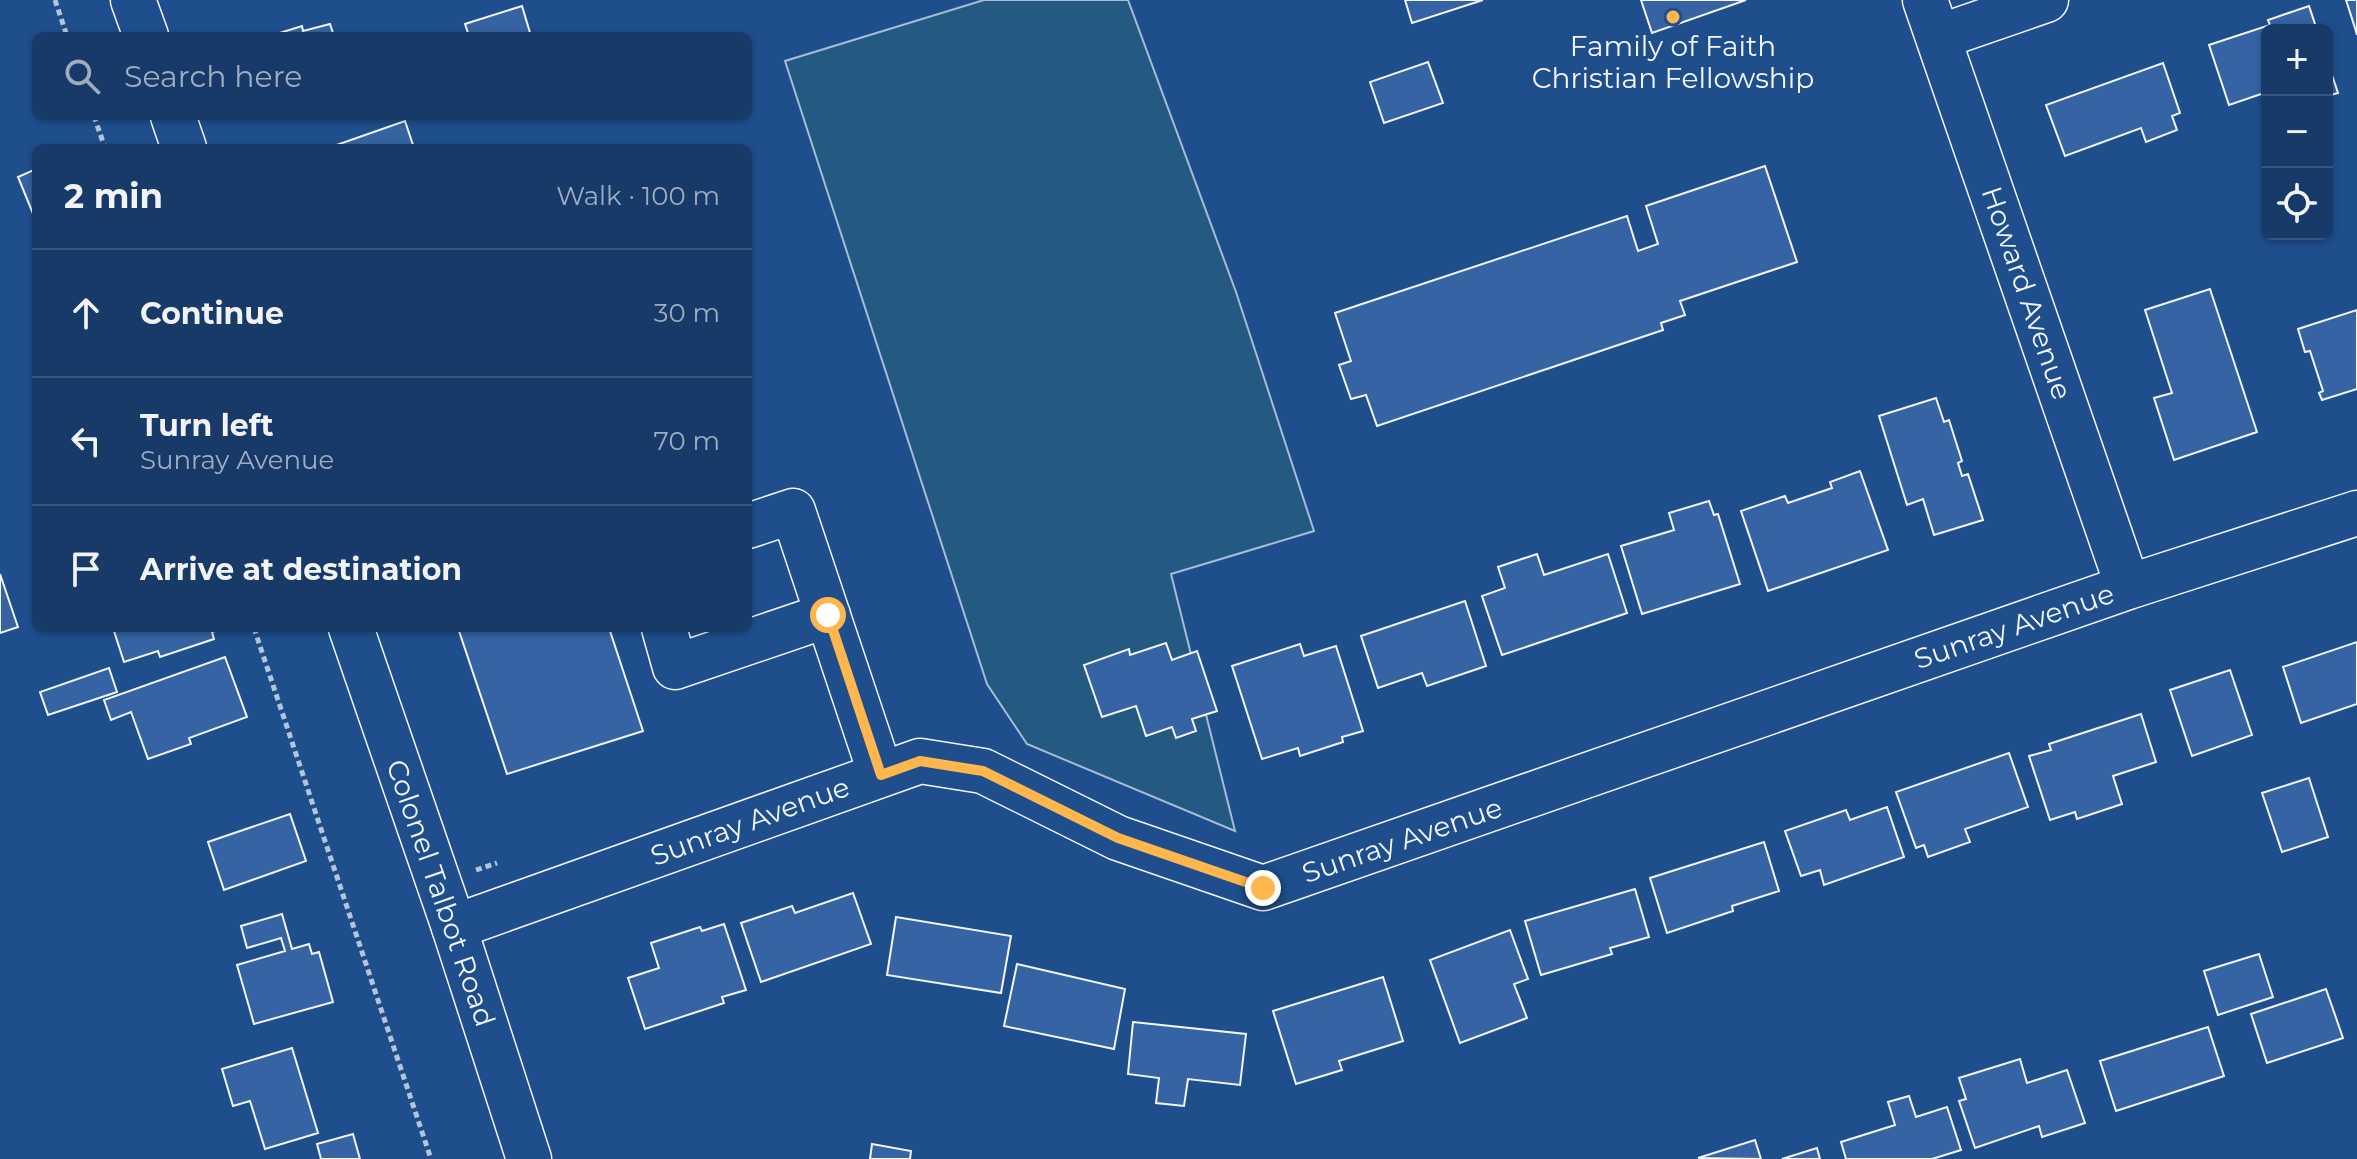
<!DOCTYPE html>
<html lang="en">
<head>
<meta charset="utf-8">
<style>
	:root { --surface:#173a69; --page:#244571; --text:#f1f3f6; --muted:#9eadc0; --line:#36547d }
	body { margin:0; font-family:Montserrat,sans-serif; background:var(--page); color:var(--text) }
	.controls { position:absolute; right:24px; top:24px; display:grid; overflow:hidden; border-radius:12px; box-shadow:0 2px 6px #0004 }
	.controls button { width:72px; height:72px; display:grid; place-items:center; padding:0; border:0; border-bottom:2px solid var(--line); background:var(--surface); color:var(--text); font:40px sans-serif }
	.stop { position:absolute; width:24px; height:24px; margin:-18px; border:6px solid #ffb74d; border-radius:50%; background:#fff }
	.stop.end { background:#ffb74d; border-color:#fff; box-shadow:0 2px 8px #0008 }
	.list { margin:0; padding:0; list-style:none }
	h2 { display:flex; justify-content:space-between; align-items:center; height:104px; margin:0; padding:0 32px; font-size:34px }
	h2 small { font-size:26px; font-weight:400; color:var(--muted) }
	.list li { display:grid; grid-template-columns:52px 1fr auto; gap:24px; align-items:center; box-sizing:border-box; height:128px; padding:0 32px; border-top:2px solid var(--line) }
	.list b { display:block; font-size:30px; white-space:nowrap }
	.list p { margin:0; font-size:26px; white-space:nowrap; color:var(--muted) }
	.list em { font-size:26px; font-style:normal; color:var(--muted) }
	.icon { flex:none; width:44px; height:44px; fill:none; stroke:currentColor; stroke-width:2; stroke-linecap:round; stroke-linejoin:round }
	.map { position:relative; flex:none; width:2357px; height:1159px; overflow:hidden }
	.search { position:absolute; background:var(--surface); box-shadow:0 2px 6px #0004; left:32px; top:32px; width:720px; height:88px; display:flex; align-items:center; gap:20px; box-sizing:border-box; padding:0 28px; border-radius:12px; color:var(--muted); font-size:30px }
	.panel { position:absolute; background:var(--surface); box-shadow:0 2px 6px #0004; left:32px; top:144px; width:720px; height:488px; border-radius:12px }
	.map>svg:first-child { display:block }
</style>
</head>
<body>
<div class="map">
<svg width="2357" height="1159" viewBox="0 0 2357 1159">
	<rect width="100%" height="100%" fill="#1f4e8c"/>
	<path fill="#245a82" stroke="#a8bbd7" stroke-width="2" d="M984,0H1128L1236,292L1314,531L1171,574L1235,831L1027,744L987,684L785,61Z"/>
	<path fill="#3563a3" stroke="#f2f6ff" stroke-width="2" d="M1405,0H1483L1412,23Z
		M1641,0H1746L1652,33Z
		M2346,0H2357V35L2355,28Z
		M522,6L531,36H469L465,24Z
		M2309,6L2317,30H2267V92L2229,105L2209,45L2270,25L2268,20Z
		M330,24L334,36H270L302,26L303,31Z
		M2327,60L2338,93L2327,96Z
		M1428,62L1443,103L1384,123L1370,82Z
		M2163,63L2180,113L2172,116L2177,130L2146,142L2141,128L2065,156L2046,105Z
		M405,121L414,148H328Z
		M1765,166L1797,262L1680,301L1685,315L1661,323L1663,330L1377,426L1366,395L1351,399L1339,365L1351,361L1335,313L1627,216L1638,251L1658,244L1646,206Z
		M36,169V221L18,177Z
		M2210,289L2257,432L2174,460L2154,398L2172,393L2145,310Z
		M2357,310V389L2322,400L2319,393L2323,391L2310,351L2305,352L2298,329Z
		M1936,398L1944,422L1949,420L1962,461L1958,463L1962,476L1968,474L1983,520L1934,535L1923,499L1907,505L1879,416Z
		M1860,471L1888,550L1768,591L1741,511L1785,496L1788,503L1832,488L1830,482Z
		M1709,501L1714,515L1718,514L1740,584L1642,614L1621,546L1674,530L1669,513Z
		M1537,554L1544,575L1608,554L1627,613L1502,655L1482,596L1505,588L1498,567Z
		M0,574L18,627L0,633Z
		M1465,601L1486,666L1427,686L1422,673L1378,688L1361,636Z
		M113,628H225L212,632L214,639L160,657L158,651L124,662Z
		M458,628H609L643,731L507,774Z
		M2357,642V704L2301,723L2283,667Z
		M1166,643L1172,660L1197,651L1217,711L1192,719L1196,731L1176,738L1172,727L1146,736L1136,706L1102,717L1084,665L1129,649L1130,655Z
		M1300,644L1304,656L1336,646L1363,731L1342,737L1343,742L1300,756L1298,748L1262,759L1232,666Z
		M225,657L247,717L189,738L191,744L148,759L131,712L111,720L104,700Z
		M109,668L117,692L48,715L40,692Z
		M2230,670L2252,735L2192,756L2170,690Z
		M2141,714L2156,762L2113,776L2122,804L2077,819L2075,812L2050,820L2029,756L2051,750L2049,744Z
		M2009,753L2028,807L1965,829L1970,842L1928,857L1924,845L1916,848L1896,792Z
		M2309,778L2328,837L2282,852L2262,793Z
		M1887,807L1904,857L1824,885L1820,870L1801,876L1785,831L1846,810L1850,820Z
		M290,814L306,861L224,890L208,842Z
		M1764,842L1779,891L1732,906L1733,911L1667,933L1650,878Z
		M1635,889L1649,937L1610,948L1612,954L1541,975L1525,921Z
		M853,893L871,944L761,982L741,923L792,906L795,913Z
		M282,914L292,949L309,944L312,954L319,952L333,1002L254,1024L237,965L285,951L281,938L247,948L241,926Z
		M896,917L1011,936L1001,993L887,975Z
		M724,924L746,990L722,997L724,1003L645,1029L628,978L659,968L651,943L700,927L702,931Z
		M1510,930L1528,979L1514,984L1527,1018L1460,1043L1430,960Z
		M2259,954L2273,997L2218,1015L2204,971Z
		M1017,964L1125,989L1114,1049L1004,1026Z
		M1383,977L1403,1041L1339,1061L1342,1070L1296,1084L1273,1011Z
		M2326,989L2343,1038L2267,1063L2251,1014Z
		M1133,1022L1246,1034L1240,1085L1188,1079L1184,1106L1156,1103L1159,1078L1128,1074Z
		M2208,1027L2224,1076L2116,1111L2100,1061Z
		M292,1048L318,1133L265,1149L250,1101L233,1106L222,1069Z
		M2020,1059L2027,1083L2067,1070L2085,1123L2042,1137L2039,1126L1975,1148L1959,1101L1966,1099L1959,1078Z
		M1909,1096L1916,1117L1947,1107L1961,1150L1932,1159H1846L1841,1142L1895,1125L1888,1102Z
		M353,1134L360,1159H321L317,1144Z
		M1755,1140L1761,1159L1698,1158Z
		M872,1144L911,1151L910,1159H870Z
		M1817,1148L1820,1159H1782Z"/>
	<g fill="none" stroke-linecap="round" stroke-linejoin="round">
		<g stroke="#f2f6ff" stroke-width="47">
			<path id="minor" d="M1925,0L2128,587
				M1939,37L2046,0
				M748,526L793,511L881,775
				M664,628L675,667L828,615
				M454,927L920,761L983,771L1118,838L1263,888L2128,587L2357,513"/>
		</g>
		<g stroke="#f2f6ff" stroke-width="47">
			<path id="major" d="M133,0L146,36
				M173,116L184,148
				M351,628L454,927L529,1159"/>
		</g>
		<path stroke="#b3c4dc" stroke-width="5" stroke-dasharray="6 4" stroke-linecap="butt" d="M55,0L67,36
			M94,116L105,148
			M254,628L431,1159
			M476,870L497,863"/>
		<use href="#minor" stroke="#1f4e8c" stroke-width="44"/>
		<use href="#major" stroke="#1f4e8c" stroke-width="44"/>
	</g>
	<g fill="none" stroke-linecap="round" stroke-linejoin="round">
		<path stroke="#ffb74d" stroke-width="10" d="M828,615L881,775L920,761L983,771L1118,838L1263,888"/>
	</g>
	<circle fill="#ffb74d" stroke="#1f4e8c" stroke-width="3" cx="1673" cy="17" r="8"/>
	<g text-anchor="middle" stroke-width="6" stroke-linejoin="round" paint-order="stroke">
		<g font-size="28" fill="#f2f6ff" stroke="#1f4e8c">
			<text x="1673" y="56">Family of Faith<tspan x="1673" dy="32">Christian Fellowship</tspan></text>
		</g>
		<g font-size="28" fill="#f2f6ff" stroke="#1f4e8c">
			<text transform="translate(2027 293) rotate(71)" y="10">Howard Avenue</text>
			<text transform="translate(2014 626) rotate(-19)" y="10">Sunray Avenue</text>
			<text transform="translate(750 821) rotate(-20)" y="10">Sunray Avenue</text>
			<text transform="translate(1402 840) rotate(-19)" y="10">Sunray Avenue</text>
			<text transform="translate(441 893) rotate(71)" y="10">Colonel Talbot Road</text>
		</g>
	</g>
</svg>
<div class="controls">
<button>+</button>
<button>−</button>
<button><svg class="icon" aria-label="locate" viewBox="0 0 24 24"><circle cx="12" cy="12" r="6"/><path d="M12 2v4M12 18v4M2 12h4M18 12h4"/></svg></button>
</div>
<div class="stop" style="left:828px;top:615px"></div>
<div class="stop end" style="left:1263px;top:888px"></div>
<div class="search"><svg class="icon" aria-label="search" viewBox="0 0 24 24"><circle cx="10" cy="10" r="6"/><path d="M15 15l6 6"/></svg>Search here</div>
<section class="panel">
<h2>2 min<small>Walk · 100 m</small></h2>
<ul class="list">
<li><svg class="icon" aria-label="ahead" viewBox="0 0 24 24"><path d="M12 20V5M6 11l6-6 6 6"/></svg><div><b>Continue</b></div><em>30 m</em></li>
<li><svg class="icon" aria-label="left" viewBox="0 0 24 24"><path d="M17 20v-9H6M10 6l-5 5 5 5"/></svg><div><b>Turn left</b><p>Sunray Avenue</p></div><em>70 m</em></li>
<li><svg class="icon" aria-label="arrive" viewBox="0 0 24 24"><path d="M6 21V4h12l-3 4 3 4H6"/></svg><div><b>Arrive at destination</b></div></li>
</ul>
</section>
</div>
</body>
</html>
